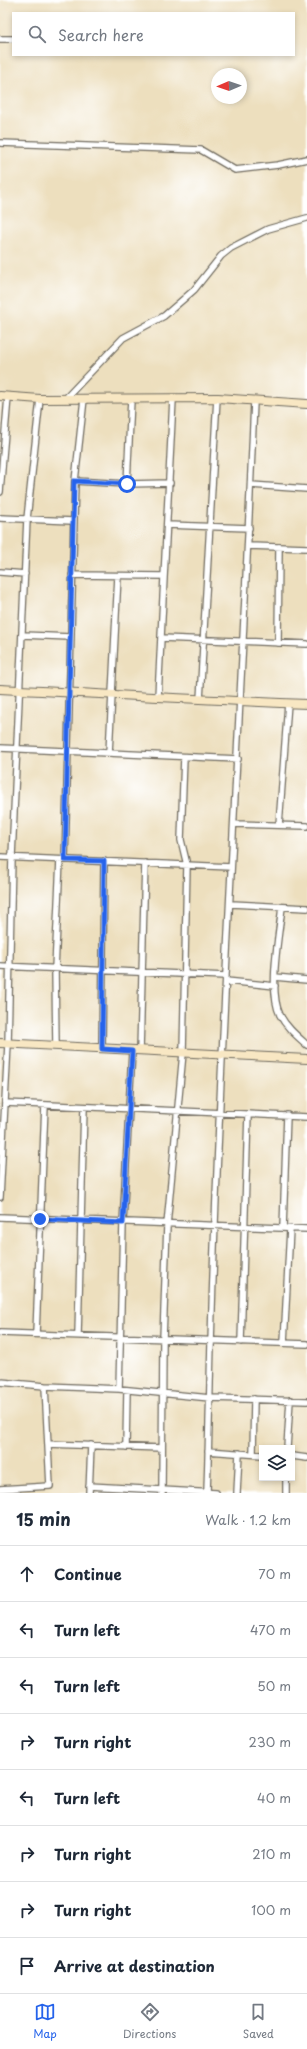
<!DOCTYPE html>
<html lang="en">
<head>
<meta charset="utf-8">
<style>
	:root { --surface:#fff; --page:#f6f6f7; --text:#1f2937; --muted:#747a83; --line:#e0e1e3; --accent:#2563eb }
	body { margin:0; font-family:"Playpen Sans",sans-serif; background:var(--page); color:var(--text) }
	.controls { position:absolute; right:12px; bottom:12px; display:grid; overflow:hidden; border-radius:0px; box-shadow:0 2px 6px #0003 }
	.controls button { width:36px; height:36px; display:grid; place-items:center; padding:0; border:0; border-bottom:1px solid var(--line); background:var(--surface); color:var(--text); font:20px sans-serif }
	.compass { position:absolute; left:211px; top:68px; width:36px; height:36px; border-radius:50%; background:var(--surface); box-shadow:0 2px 6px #0003; rotate:268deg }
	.stop { position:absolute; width:12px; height:12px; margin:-9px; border:3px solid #2563eb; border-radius:50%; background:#fff }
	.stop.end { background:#2563eb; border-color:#fff; box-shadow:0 1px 4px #0008 }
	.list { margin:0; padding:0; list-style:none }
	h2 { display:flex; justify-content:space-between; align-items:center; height:52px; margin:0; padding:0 16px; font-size:17px }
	h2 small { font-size:13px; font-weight:400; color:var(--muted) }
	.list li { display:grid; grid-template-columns:26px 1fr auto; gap:12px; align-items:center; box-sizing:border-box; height:56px; padding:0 16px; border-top:1px solid var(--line) }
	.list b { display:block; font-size:15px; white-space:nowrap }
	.list em { font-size:13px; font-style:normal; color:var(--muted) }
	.icon { flex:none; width:22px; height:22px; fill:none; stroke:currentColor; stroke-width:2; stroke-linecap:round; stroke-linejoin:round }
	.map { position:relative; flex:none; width:307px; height:1493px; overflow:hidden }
	.search { position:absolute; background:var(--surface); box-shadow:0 2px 6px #0003; left:12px; right:12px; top:12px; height:44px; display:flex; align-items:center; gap:10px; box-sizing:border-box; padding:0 14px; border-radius:0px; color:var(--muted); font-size:15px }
	.sheet { height:500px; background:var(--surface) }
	nav { display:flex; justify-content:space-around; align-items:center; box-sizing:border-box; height:56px; border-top:1px solid var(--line); background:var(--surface); font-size:11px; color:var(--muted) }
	nav a { display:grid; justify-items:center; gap:2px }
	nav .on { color:var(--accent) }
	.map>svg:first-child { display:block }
</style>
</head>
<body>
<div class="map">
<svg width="307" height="1493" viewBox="0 0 307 1493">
	<rect width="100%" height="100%" fill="#fff"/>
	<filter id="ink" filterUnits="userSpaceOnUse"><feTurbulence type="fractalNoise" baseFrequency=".025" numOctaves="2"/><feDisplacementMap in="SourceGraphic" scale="8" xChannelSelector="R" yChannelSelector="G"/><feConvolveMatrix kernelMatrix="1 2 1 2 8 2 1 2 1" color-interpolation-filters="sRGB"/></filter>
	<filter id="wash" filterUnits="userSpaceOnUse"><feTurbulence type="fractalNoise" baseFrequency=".012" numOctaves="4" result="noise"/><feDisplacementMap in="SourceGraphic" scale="16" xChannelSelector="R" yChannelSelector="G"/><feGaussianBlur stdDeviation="0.9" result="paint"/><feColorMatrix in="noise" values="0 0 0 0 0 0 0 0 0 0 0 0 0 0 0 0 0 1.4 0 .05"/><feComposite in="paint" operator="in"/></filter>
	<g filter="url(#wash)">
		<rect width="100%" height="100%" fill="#eddfbe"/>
	</g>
	<g filter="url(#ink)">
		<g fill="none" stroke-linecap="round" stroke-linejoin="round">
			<g stroke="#6f6a5e" stroke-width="8">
				<path id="street" d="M0,39H13
					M0,143L201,150L235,170L278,165L307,159
					M65,399L123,338L164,316L194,290L221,256L231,248L268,229L307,218
					M75,481L127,484L170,483
					M127,484L131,399
					M251,485L307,489
					M0,492L8,397
					M0,518L73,521
					M167,525L249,528
					M249,546L307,548
					M0,572L25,574
					M72,575L164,576
					M23,635L70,637
					M161,638L307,644
					M278,643L279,547
					M158,697L173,399
					M200,700L217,398
					M0,748L238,759
					M109,753L118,576
					M234,824L307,826
					M279,825L288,703
					M0,857L231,867
					M65,860L75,481L84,399
					M231,904L307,908
					M282,907C279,934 268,991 280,1015C286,1027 297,1036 307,1045
					M0,966L226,976
					M275,977L307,980
					M226,981L275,986
					M56,1046L55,969L60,860
					M102,1049L104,861
					M140,1051L145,863
					M5,1103L307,1117
					M0,1197L8,1044L12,857L27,519L40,399
					M0,1217L307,1229
					M283,1228L287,1115
					M0,1333L307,1344
					M36,1334L45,1105
					M78,1335L84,1107
					M241,1342L248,1114
					M284,1343L290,1229
					M0,1382L45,1386L119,1389L210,1398L307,1401
					M119,1389L123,1223L132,1051
					M48,1444L162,1448
					M126,1447L127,1390
					M287,1448L290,1400
					M208,1451L262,1455
					M253,1454L254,1399
					M292,1456L307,1458
					M89,1486L216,1493
					M0,1489L50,1486L45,1386
					M207,1492C210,1403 211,1313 215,1224C225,949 243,675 254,401
					M89,1493L91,1445
					M162,1493L163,1339L167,1225L183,1053L187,865L181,840L184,757
					M237,1493L239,1453
					M286,1493V1478"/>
			</g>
			<g stroke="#6f6a5e" stroke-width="10">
				<path id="secondary" d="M0,396L40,399L218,398L307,404
					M0,689C102,694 205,700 307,704
					M0,1043L307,1059"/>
			</g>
			<use href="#street" stroke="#fff" stroke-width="5.5"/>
			<use href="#secondary" stroke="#f8e7c3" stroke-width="8"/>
		</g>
	</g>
	<g fill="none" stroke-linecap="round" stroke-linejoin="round" filter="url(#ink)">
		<path stroke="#2563eb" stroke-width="5" d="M40,1219L123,1223L132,1051L102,1049L104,861L65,860L74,481L127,484"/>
	</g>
</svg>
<div class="controls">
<button><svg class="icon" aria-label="layers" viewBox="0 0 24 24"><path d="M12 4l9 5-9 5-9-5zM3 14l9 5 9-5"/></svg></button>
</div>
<svg class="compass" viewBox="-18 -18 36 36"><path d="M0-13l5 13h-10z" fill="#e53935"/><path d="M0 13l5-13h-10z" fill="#747a83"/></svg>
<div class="stop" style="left:127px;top:484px"></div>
<div class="stop end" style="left:40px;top:1219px"></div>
<div class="search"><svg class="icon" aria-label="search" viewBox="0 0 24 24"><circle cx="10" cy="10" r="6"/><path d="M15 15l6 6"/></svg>Search here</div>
</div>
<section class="sheet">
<h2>15 min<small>Walk · 1.2 km</small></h2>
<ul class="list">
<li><svg class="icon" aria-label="ahead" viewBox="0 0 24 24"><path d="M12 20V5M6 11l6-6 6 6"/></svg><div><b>Continue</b></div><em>70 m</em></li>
<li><svg class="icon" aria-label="left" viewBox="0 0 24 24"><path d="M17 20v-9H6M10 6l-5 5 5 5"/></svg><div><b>Turn left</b></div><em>470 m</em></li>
<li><svg class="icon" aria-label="left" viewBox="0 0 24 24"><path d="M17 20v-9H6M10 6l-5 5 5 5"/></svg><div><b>Turn left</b></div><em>50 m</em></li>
<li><svg class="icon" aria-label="right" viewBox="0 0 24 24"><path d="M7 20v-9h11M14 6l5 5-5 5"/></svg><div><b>Turn right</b></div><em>230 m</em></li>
<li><svg class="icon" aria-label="left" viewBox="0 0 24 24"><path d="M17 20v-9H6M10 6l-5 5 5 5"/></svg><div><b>Turn left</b></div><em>40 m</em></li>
<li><svg class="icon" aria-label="right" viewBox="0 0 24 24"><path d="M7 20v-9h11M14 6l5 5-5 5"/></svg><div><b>Turn right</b></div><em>210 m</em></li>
<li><svg class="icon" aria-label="right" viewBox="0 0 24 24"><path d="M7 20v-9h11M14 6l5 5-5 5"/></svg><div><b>Turn right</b></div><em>100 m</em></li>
<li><svg class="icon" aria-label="arrive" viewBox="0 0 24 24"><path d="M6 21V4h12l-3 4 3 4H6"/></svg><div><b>Arrive at destination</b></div></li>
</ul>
</section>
<nav>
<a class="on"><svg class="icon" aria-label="map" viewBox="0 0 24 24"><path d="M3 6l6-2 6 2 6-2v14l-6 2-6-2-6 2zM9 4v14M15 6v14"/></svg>Map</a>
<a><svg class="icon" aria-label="directions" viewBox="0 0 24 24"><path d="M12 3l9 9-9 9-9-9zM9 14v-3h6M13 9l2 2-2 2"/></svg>Directions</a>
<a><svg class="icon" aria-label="saved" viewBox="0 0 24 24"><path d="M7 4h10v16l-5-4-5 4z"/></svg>Saved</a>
</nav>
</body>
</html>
